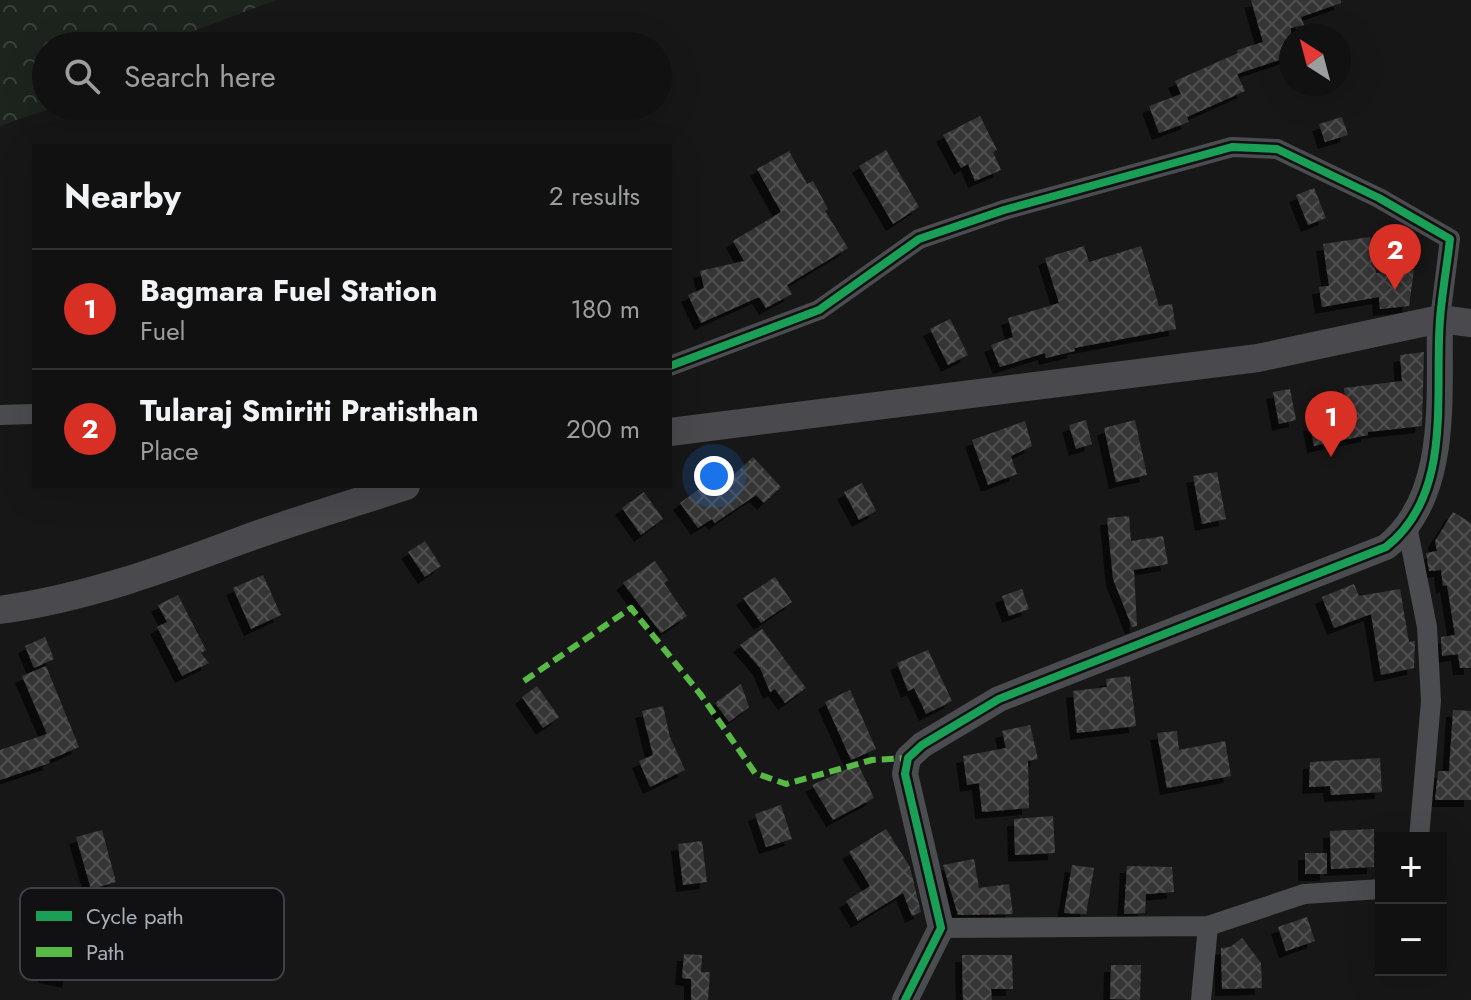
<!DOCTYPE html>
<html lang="en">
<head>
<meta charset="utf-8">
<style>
	:root { --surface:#111; --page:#1e1f1f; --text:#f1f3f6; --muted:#9c9d9f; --line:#303131; --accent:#d93025 }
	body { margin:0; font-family:Jost,sans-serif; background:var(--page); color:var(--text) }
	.controls { position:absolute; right:24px; bottom:24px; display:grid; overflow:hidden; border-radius:0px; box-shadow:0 8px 32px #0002 }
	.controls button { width:72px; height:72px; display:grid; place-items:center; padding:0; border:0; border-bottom:2px solid var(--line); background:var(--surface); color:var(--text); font:40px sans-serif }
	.compass { position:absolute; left:1279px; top:24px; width:72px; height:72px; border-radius:50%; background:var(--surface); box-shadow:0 8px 32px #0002; rotate:324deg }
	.you { position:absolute; left:714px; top:476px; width:28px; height:28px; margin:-20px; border:6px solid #fff; border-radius:50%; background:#1a73e8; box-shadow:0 0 0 12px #1a73e833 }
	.badge { display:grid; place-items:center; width:52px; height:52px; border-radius:50%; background:var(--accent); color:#fff; font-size:26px; font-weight:700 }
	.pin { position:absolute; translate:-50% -66px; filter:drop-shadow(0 2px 4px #0008) }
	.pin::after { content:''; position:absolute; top:42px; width:28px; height:24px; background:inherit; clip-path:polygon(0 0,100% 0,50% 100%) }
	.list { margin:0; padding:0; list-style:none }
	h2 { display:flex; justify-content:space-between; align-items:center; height:104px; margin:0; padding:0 32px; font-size:34px }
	h2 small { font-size:26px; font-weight:400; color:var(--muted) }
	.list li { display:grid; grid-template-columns:52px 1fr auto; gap:24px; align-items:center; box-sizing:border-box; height:120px; padding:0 32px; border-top:2px solid var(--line) }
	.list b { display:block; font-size:30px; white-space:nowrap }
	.list p { margin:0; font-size:26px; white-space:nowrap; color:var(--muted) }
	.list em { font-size:26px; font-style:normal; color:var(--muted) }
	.icon { flex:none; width:44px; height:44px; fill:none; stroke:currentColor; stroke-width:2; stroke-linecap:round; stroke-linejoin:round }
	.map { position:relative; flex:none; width:1471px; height:1000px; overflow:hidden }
	.search { position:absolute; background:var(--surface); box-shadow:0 8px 32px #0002; left:32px; top:32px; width:640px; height:88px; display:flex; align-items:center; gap:20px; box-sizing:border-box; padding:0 28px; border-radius:44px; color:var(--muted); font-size:30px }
	.panel { position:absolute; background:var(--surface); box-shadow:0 8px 32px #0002; left:32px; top:144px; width:640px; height:344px; border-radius:0px }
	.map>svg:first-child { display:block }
</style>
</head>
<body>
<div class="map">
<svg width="1471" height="1000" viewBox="0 0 1471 1000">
	<defs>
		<pattern id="forest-crowns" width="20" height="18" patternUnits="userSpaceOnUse" patternTransform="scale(2)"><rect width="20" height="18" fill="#1d241e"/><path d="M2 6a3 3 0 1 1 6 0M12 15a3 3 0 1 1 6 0" fill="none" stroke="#3b413d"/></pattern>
		<pattern id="building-cross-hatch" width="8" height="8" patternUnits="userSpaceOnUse" patternTransform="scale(2)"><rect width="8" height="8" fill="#353536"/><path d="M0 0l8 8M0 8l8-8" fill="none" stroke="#4f5051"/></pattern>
		<filter id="shadow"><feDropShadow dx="-7" dy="7" stdDeviation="0" flood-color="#0009"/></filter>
	</defs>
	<rect width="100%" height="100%" fill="#171717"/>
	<path fill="url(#forest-crowns)" d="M0,0H276L186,34L168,46H46V106H57L0,126Z"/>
	<path fill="url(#building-cross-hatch)" filter="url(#shadow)" d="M1251,0H1341V3L1301,17L1304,25L1291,28V56L1237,74L1245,91L1187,117L1189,122L1159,133L1149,106L1181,94L1175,81L1238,53L1237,50L1263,42Z
		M980,116L997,150L993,152L1001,170L975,181L968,164L961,168L943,135Z
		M1342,117L1348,135L1325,142L1319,124Z
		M886,150L919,207L893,224L859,166Z
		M789,151L807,184L813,181L828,209L825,211L848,248L787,285L792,294L766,308L759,297L701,323L688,295L704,288L700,271L744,261L733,241L781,212L757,169Z
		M1314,188L1326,218L1308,225L1296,195Z
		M1370,237L1376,273L1414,270L1409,306L1380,309L1379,297L1322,307L1319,287L1329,286L1323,244Z
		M1084,246L1089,262L1141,246L1159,306L1172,304L1176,329L1074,348L1075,351L1046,358L1045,353L1000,367L991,345L1013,337L1008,318L1059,303L1045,258Z
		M950,319L968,355L948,365L930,329Z
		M1424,352L1422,426L1368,432V435L1314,446L1310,424L1347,418L1344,388L1402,381L1400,355Z
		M1290,389L1296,420L1279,424L1273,392Z
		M1086,420L1092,444L1076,449L1069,425Z
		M1135,420L1147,475L1116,482L1104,428Z
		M1025,421L1032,446L1011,456L1017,474L988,485L972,440Z
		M753,457L781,487L764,503L756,495L715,523L712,519L698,528L680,503L709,482L715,492Z
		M1217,472L1226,519L1202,524L1193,476Z
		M862,483L876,511L859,520L844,492Z
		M644,492L663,519L641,535L622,508Z
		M1453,512L1471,523V668H1460L1458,654L1442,656L1441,637L1455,635L1447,585L1443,586L1441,570L1429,571L1426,553L1437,551L1435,541Z
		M1129,516L1131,541L1163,536L1168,564L1134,570L1137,626L1132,627L1113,579L1107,518Z
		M425,541L441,566L425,577L408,552Z
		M655,561L668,580L664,583L687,616L661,633L623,583Z
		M263,575L281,615L251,629L233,588Z
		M775,577L792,602L761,623L743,598Z
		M1354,584L1359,596L1400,589L1409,642L1415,641L1414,668L1381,675L1371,614L1334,628L1322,597Z
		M1022,589L1029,609L1009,616L1002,596Z
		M178,595L206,650L201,653L209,663L182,676L157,627L167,622L158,605Z
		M762,629L806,688L785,703L775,689L770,692L760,668L740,645Z
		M45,637L54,659L34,668L25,646Z
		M928,650L952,701L926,714L914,688L908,691L897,663Z
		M46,666L79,747L49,760L50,763L0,780V750L47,734L22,676Z
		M1130,676L1136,726L1077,733L1073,691L1107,687L1106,679Z
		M741,684L749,707L729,722L715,703Z
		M537,686L559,717L543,728L522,697Z
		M850,690L876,749L851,760L825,702Z
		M663,706L670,737L685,770L650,787L639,761L653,755L642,711Z
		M1453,710L1471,711V800H1435L1438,771H1449Z
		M1030,725L1038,759L1028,761L1029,808L982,812L979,783L967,785L963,756L1006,748L1002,731Z
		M1177,731L1179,750L1225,741L1231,776L1167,788L1157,733Z
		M1380,758L1382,792L1331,795L1330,786L1309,787L1310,762Z
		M858,764L874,798L833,820L812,785Z
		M781,805L792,839L766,847L755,814Z
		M1053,816L1055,853L1015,855L1014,819Z
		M886,829L910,867L921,912L912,916L903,893L858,921L846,901L870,886L849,852Z
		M1374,829V867L1331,869L1330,831Z
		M102,830L116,882L91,889L76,837Z
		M702,841L707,882L683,885L678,844Z
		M1305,853H1327V874H1305Z
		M974,859L979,888L1009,884L1013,914L958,915L943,865Z
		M1072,865L1094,868L1086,914L1064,913Z
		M1127,866L1172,867L1174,892L1146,894L1145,913L1124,914Z
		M1307,917L1315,941L1286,951L1278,927Z
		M1242,938L1261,963L1262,988L1222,989L1221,948L1230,947Z
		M684,954L702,955L701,972H710L708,1000H691V979L682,978Z
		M962,955H1012L1013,989H991L992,1000H963Z
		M49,957L73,963L69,981L45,976Z
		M1111,965H1141L1140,1000L1110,999Z"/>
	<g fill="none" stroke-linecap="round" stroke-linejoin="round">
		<path stroke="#4b4c50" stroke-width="20" d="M670,366L819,310L919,239L1004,210L1232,147L1277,149L1379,198L1450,239L1440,319
			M0,415L34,414
			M1407,526L1427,627L1431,701L1419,838
			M1208,926L1304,894L1381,889
			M941,928L1208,926L1201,1000"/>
		<path stroke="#4b4c50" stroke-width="26" d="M905,1000L941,928L905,774L908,758L922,745L999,699L1386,547C1451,496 1438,392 1440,319"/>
		<path stroke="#4a4a4e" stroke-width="28" d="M670,432L1258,358L1440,319L1471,323
			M0,610C85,598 162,570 242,540C296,520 352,504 406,486"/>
		<path stroke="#58b947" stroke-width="6" stroke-dasharray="12 6" stroke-linecap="butt" d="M524,681L631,608L701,695L755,773L786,784L872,760L908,758"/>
		<g stroke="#111113" stroke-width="13">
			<path id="cycleway" d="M670,366L819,310L919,239L1004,210L1232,147L1277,149L1379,198L1450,239C1447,266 1442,293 1440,319C1434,394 1454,494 1386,547L999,699L922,745L908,758L905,774L941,928L905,1000"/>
		</g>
		<use href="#cycleway" stroke="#1a9f57" stroke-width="8"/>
	</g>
	<rect x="20" y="888" width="264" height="92" rx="12" fill="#111113" stroke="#3e4045" stroke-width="2"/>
	<rect x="36" y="911" width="36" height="10" fill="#1a9f57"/>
	<rect x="36" y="947" width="36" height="10" fill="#58b947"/>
	<g font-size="22" fill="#a8adb8">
		<text x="86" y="924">Cycle path</text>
		<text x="86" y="960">Path</text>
	</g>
</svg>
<div class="controls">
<button>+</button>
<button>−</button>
</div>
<svg class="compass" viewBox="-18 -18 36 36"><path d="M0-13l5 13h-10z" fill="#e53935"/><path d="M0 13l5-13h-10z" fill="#9c9d9f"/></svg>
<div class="you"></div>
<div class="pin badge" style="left:1331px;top:457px">1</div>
<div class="pin badge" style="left:1395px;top:290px">2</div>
<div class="search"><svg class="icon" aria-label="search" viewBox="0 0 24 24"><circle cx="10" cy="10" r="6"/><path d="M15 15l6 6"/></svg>Search here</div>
<section class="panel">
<h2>Nearby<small>2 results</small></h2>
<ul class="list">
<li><span class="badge">1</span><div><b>Bagmara Fuel Station</b><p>Fuel</p></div><em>180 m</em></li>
<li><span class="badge">2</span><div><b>Tularaj Smiriti Pratisthan</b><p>Place</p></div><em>200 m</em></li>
</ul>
</section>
</div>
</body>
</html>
